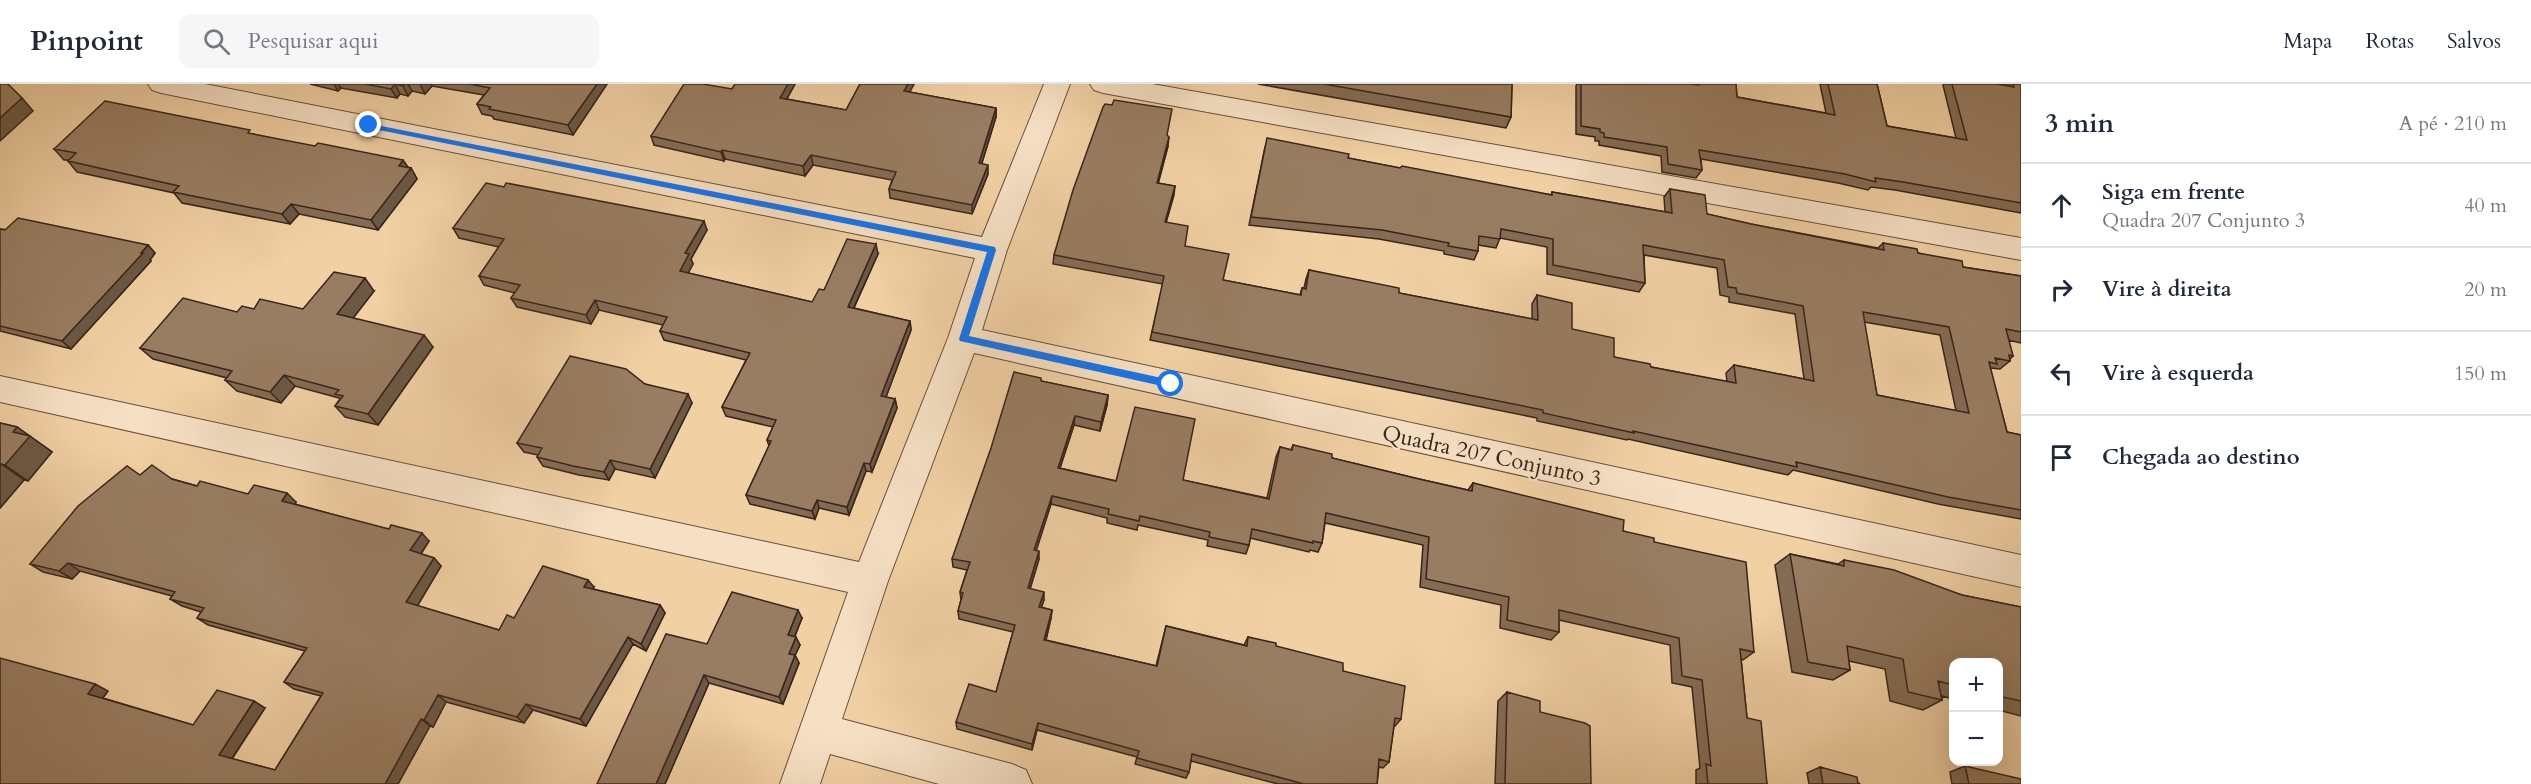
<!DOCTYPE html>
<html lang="pt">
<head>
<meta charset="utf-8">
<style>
	:root { --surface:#fff; --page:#f6f6f7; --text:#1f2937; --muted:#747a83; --line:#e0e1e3 }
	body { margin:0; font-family:Cardo,serif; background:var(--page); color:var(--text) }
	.controls { position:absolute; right:18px; bottom:18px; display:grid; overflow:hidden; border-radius:12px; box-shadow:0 6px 24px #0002 }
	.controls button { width:54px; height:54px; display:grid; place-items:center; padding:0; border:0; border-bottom:2px solid var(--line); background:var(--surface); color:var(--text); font:30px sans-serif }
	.stop { position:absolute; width:18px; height:18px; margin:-14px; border:4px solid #1a73e8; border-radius:50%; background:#fff }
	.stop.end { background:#1a73e8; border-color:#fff; box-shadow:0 2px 6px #0008 }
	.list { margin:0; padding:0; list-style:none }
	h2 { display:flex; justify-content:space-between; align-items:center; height:78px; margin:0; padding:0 24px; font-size:26px }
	h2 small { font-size:20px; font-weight:400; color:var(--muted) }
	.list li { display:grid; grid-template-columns:39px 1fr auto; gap:18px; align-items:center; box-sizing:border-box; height:84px; padding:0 24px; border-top:2px solid var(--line) }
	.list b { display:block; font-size:22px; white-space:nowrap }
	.list p { margin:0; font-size:20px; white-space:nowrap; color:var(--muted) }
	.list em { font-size:20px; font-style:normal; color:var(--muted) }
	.icon { flex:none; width:33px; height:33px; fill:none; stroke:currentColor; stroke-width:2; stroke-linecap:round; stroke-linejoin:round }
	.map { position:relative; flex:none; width:2021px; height:700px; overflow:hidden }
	header { display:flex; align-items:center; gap:36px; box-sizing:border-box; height:84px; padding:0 30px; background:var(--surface); border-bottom:2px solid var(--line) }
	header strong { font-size:28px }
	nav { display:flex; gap:33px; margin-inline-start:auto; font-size:21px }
	.search { width:420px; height:54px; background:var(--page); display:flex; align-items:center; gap:15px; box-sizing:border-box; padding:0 21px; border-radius:12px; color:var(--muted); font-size:22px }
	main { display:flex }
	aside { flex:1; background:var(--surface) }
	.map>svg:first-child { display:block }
</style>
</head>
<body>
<header>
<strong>Pinpoint</strong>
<div class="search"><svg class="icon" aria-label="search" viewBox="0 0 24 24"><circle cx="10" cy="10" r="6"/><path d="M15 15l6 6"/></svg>Pesquisar aqui</div>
<nav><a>Mapa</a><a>Rotas</a><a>Salvos</a></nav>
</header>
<main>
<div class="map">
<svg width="2021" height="700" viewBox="0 0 2021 700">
	<rect width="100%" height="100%" fill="#f1d0a4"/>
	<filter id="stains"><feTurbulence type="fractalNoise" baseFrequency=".00333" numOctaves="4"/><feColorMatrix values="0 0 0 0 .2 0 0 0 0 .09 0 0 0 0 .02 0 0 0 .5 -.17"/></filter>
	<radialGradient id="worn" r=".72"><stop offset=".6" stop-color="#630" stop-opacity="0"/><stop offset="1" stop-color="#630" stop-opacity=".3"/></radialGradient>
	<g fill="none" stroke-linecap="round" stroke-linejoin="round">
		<g stroke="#674f3d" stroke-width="2">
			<path id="minor" d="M148,0H205L982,153L1044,0H1070L1007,166L982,246L2021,471V503L974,269L888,497L842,635L1012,680L1026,686L1032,700H939L830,670L820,700H780L848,508L0,318V292L859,478L948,254L975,174L161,9L152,6Z
				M1090,0H1152L2021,154V176L1103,9L1094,6Z"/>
		</g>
		<use href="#minor" fill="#f6e0c4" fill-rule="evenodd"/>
	</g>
	<path fill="#846c54" stroke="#39241b" stroke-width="1.5" fill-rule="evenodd" d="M310,0H607L573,51L494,35L492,32L482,30L477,20L484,11L432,2L425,10L412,7L408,12L400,10L397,14L341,4L338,7Z
		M735,0H795L787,15L846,26L860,0H914L909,8L996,24V33L982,79L988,90L972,130L890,114L889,105L892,96L813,81L805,92L725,75L724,77L654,61L651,52L732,5Z
		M1258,0H1512L1511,33L1506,44Z
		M1577,0H1736L1737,13L1826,29L1820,0H1877L1887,42L1956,54L1943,1L1944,0H1997L2003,1L2002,0H2021V129L1895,106L1871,103L1868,106L1838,99L1701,75L1702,86L1696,94L1662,88L1661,72L1599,61V57H1595V53L1576,50V2Z
		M1112,21L1167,51L1168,62L1158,99L1175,102L1166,138L1185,162L1223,196L1300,211L1302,204H1304L1306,195L1309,186L1399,209L1532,235V220L1537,211L1572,245L1614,273L1651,283L1727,298L1726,289L1734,281L1804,295L1795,230L1729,218V213L1720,211L1717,184L1644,171L1645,199L1639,208L1547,190V163L1500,154L1496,164L1478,161V167L1474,176L1444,170V167L1379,155L1249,141L1265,63L1348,74L1400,84L1551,111L1552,108L1665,128L1664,113L1670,105L1707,130L1751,140L1878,164L1883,159L1918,169L1963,183L2021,192V259L2008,256L2013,272L2010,275V277L2000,285L1991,284H1990L2007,348L2021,351V435L1938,420L1793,386L1788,391L1628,355L1627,356L1537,337V334L1150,256L1163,200L1053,180L1054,171ZM1864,238L1940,251L1956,327L1877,311Z
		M253,50L411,84L417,95L378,146L299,130L290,140L182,119L174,109L77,88L68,77L69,76H64L54,65Z
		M453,144L707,146L691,175L693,180L688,189L812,218L824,206L878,170L854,224L910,237L911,246L886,313L895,315L897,324L872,388L866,387L849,431L819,424L815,435L750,420L746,411L769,362L767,356L773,343L726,332L722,323L746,276L664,256L660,247L663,241L599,226L591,240L517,223L511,214L515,209L484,201L479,192L499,163L459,154Z
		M0,145L148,161L155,169L150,176L151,177L71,265L0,247Z
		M374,207L353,234L433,263L378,341L345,333L335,322L340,315L339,314L295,302L281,319L237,307L225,296L227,294L153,275L140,264L237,228L254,225H303Z
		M1041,297L1108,311L1107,321L1100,347L1074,341L1060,384L1116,397L1183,396L1267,414L1276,373L1280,363L1291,366L1293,361L1332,374L1419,395L1468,406L1473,399L1623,447L1654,458L1754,568L1743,576L1741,575L1747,634L1767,700H1696V686L1700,684L1692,603L1672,599L1670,561L1559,536V548L1551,556L1500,544L1501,521L1420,503L1423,461L1325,439L1322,459L1318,468L1310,466L1309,468L1250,454L1249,461L1246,470L1207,462L1208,456L1138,441L1137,446L1107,439V434L1051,420L1036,466L1039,475L1030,505L1044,516L1041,523L1052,526L1051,534L1046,556L1156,582L1166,542L1244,561L1248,553L1343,587L1401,635L1395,642H1394L1389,678L1383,684L1379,683L1377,700H1278L1191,677L1189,688L1186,694L1135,680L1137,673L1037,646L1032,666L957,645L956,638L996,608L1013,548L959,535L958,527L961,516L960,508L967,486L953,483L952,475Z
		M645,300L692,319L655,394L615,385L609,396L579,391L543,382L537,373L538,371L524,368L517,359Z
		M0,339L17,343L52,368L28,397L24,396L0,424Z
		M140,391L172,395L197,402L296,418L295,420L429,457L421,470L434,474L441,482L417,522L499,546L514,534L594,503L593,505L660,521L665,529L646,567L633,560L586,642L533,626L524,639L446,618L433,643L430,642L398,700H0L108,607L103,614L193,641L265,624L232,675L275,686L321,612L294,605L284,598L305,567L208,541L197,534L201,528L182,522L170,515L172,512L80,487L72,495L43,488L30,480Z
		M1790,470L1838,480L1844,476L1962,511L2021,523V632L1998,626V579H1953V615L1942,612V616L1923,626L1890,617L1885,585L1849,577L1850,586L1833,596L1792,588L1775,481Z
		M802,534L795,552L800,561L795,571L799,579L783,620L709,599L665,700H597L707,560Z
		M1507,608L1540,628L1591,700H1495L1498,617Z
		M1965,682L2021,700H1952L1950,688Z
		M1820,683L1858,699L1860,700H1809L1807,689Z"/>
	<path fill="#6b5845" stroke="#39241b" stroke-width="1.5" d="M334,0H338L341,4L338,7Z
		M395,0L400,10L397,14L391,5Z
		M404,0H408L412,7L408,12L403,2Z
		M420,0H431L432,2L425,10Z
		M597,0H607L573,51L568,41Z
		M788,0H795L782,23L780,14Z
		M908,0H914L905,17L904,7Z
		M22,14L33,27L0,57V34Z
		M996,24V33L979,88V79Z
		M1169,53L1168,62L1156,108L1157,99Z
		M722,66L725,75L724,77L721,68Z
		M811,71L813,81L805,92L803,82Z
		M403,76L410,86L411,84L417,95L378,146L371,136L399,82Z
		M988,81V90L972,130V121Z
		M1175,102L1174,111L1164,146L1165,138Z
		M291,120L299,130L290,140L282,130Z
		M704,137L707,146L691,175L693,180L684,197L680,187L685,169Z
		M876,160L878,170L850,232L848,223Z
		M148,161L155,169L150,176L151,177L71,265L62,257Z
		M365,194L374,207L347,242L337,230Z
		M595,216L599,226L591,240L586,231Z
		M910,237L911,246L883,321L881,312Z
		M424,251L433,263L378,341L368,330Z
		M284,291L295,302L281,319L270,308Z
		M688,310L692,319L655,394L650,385Z
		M1108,311L1107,321L1100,347L1101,338Z
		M895,315L897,324L872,388L870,380Z
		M1075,332L1074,341L1057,393L1058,384Z
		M17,343L52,368L28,397L5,381L13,348Z
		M610,376L615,385L609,396L604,388Z
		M864,379L866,387L849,431L847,423Z
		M1,380L24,396L0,424V381Z
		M287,409L296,418L291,425L282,417Z
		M1052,412L1051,420L1034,474V466Z
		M817,416L819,424L815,435L812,427Z
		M422,449L429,457L418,474L410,466Z
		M1039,467V475L1028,512V504Z
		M434,474L441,482L415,526L406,518Z
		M68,479L80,487L72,495L59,487Z
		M588,496L594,503L590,510L584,503Z
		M1044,508V516L1039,531V523Z
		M660,521L665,529L646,567L641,560Z
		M798,526L802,534L792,559L788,551Z
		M1052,526L1051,534L1044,564V556Z
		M628,553L633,560L586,642L580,635Z
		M796,553L800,561L792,578L789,570Z
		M795,571L799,579L783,620L779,613Z
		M704,591L709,599L665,700H656Z
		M95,600L108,607L101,616L88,610Z
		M438,611L446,618L433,643L424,636Z
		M254,617L265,624L230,677L219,671Z
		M526,620L533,626L524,639L517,633Z
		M421,635L430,642L398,700H385Z
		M1038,639L1037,646L1032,666V660Z"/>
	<path fill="#997d62" stroke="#39241b" stroke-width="1.5" fill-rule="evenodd" d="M0,0H8L22,14L0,34Z
		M365,0H404L403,2L395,0L391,5Z
		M470,0H597L568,41L489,25L491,23L477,20L490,4Z
		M684,0H703L732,5L735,0H788L780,14L846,26L860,0H908L904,7L996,24L979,79L988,81L972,121L889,105L896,88L811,71L803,82L722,66L721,68L651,52Z
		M1324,0H1512L1511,33Z
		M1581,0H1690L1699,1V0H1736L1737,13L1835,31L1828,0H1877L1887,42L1967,56L1952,0H1997L2014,3L2013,0H2021V119L1903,98L1875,94L1876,98L1845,90L1699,66L1702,86L1668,80L1667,63L1604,53V49L1600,48V45L1581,42Z
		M1114,16L1172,25L1167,51L1169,53L1157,99L1175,102L1165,138L1188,142L1185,162L1229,170L1223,196L1301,211L1302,204L1306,205L1309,186L1399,204V209L1538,236L1537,211L1572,219V245L1614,254V273L1650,280L1651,283L1736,299L1734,281L1814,297L1803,222L1737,209L1736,204L1728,203L1724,176L1643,161L1645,199L1553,181V155L1501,145L1500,155L1479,152L1478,167L1448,162L1449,159L1382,146L1251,133L1267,54L1349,70L1348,74L1400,84L1402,82L1552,111V108L1672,129L1670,105L1705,111L1707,130L1751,140L1884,166L1883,159L1917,165L1918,169L1962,177L1963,183L2021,192V248L2006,245L2013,272L2009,271L2010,277L1995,274L1997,280L1989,278L2007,348L2021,351V426L1948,413L1796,378L1797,383L1633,347L1634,349L1543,329V326L1152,248L1164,192L1054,171L1073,106L1103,23L1105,20L1112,21ZM1863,228L1949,243L1969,329L1877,311Z
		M105,17L250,46L248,49L315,62L318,59L403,76L399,82L411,84L371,136L291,120L282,130L173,108L179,102L68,77L76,69L54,65Z
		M486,99L504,103L506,99L704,137L685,169L689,170L680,187L812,218L819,205L824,206L847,155L876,160L848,223L910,237L881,312L895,315L870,380L864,379L847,423L817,416L812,427L746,411L771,357L767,356L776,336L722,323L750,269L660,247L667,233L595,216L586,231L511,214L520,201L479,192L504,155L453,144Z
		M18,134L148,161L141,169H143L62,257L0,242V145L5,146Z
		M334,188L365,194L337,230L424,251L368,330L335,322L343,312L335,310L339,306L284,291L270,308L225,296L232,287L140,264L183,214L237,228L242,222L254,225L260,215L303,225Z
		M570,272L626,285L645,300L688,310L650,385L610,376L604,388L573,382L537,373L542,364L517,359Z
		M1014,288L1041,294V297L1108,311L1101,338L1075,332L1058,384L1116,397L1135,323L1195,335L1183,396L1269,415L1280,363L1292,366L1293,361L1332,370V374L1419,395L1472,407L1473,399L1624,436L1623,447L1654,454V458L1746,478L1754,568L1740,565L1747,634L1761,637L1767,700H1708L1706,680L1711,682L1702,596L1682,592L1679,554L1559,526V548L1507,536L1509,513L1426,495L1429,453L1326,429L1322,459L1313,457V459L1252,445L1249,461L1209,453L1210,448L1140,432L1139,437L1108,430L1109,425L1052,412L1034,466L1039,467L1028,504L1044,508L1039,523L1052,526L1044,556L1157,582L1166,542L1247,562L1248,553L1276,559V562L1343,579V587L1405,602L1401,635L1395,634L1389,678L1379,675L1377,700H1304L1192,670L1189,688L1137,674L1139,667L1038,639L1032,660L956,638L969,600L996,608L1015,541L958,527L963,509L960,508L970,478L952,475L991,364Z
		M0,339L17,343L13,348L30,352L5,381L1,380L0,381Z
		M152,381L172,395L197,402L200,397L248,410L254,401L287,409L282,417L389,445L391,441L422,449L410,466L434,474L406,518L499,546L507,531L514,534L543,482L588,496L584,503L660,521L641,560L628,553L580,635L526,620L517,633L438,611L424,636L421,635L385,700H0V574L95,600L88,610L193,641L217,606L254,617L219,671L275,686L323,609L284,598L307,564L197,534L204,524L170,515L175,508L68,479L59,487L30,480L78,422L127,382L140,391Z
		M1790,470L1844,482V476L1894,486L1962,511L2021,523V617L1998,612V579H1953V601L1938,597L1942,616L1908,608L1903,575L1847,562L1850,586L1808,578Z
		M732,508L798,526L788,551L796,553L789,570L795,571L779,613L704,591L656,700H597L666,550L707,560Z
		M1507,608L1540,617V628L1585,639L1590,642L1591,700H1505Z
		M1965,682L2021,695V700H1969Z
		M1820,683L1857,693L1858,699L1860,700H1823Z"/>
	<path fill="#1a73e8" d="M366,39L995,163L996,166L969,252L1171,296L1175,300L1171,304L960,257L959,255L987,168L369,44L366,43Z"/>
	<g text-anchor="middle" stroke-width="4.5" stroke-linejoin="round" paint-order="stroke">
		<g font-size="22" fill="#39241b" stroke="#f6e0c4">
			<text transform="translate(1492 371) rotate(12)" y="8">Quadra 207 Conjunto 3</text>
		</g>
	</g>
	<rect width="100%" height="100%" filter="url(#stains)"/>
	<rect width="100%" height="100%" fill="url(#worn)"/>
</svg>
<div class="controls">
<button>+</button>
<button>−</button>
</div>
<div class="stop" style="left:1171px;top:300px"></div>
<div class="stop end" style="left:369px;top:41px"></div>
</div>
<aside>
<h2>3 min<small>A pé · 210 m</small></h2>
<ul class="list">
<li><svg class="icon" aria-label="ahead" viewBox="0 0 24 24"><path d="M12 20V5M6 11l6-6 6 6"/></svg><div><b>Siga em frente</b><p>Quadra 207 Conjunto 3</p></div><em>40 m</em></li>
<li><svg class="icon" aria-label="right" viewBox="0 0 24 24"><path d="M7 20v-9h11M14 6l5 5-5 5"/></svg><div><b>Vire à direita</b></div><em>20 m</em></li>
<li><svg class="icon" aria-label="left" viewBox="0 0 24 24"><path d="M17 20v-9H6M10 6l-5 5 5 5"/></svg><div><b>Vire à esquerda</b></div><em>150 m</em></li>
<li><svg class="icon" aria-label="arrive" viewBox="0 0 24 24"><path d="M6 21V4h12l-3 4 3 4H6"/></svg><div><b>Chegada ao destino</b></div></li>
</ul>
</aside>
</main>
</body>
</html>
